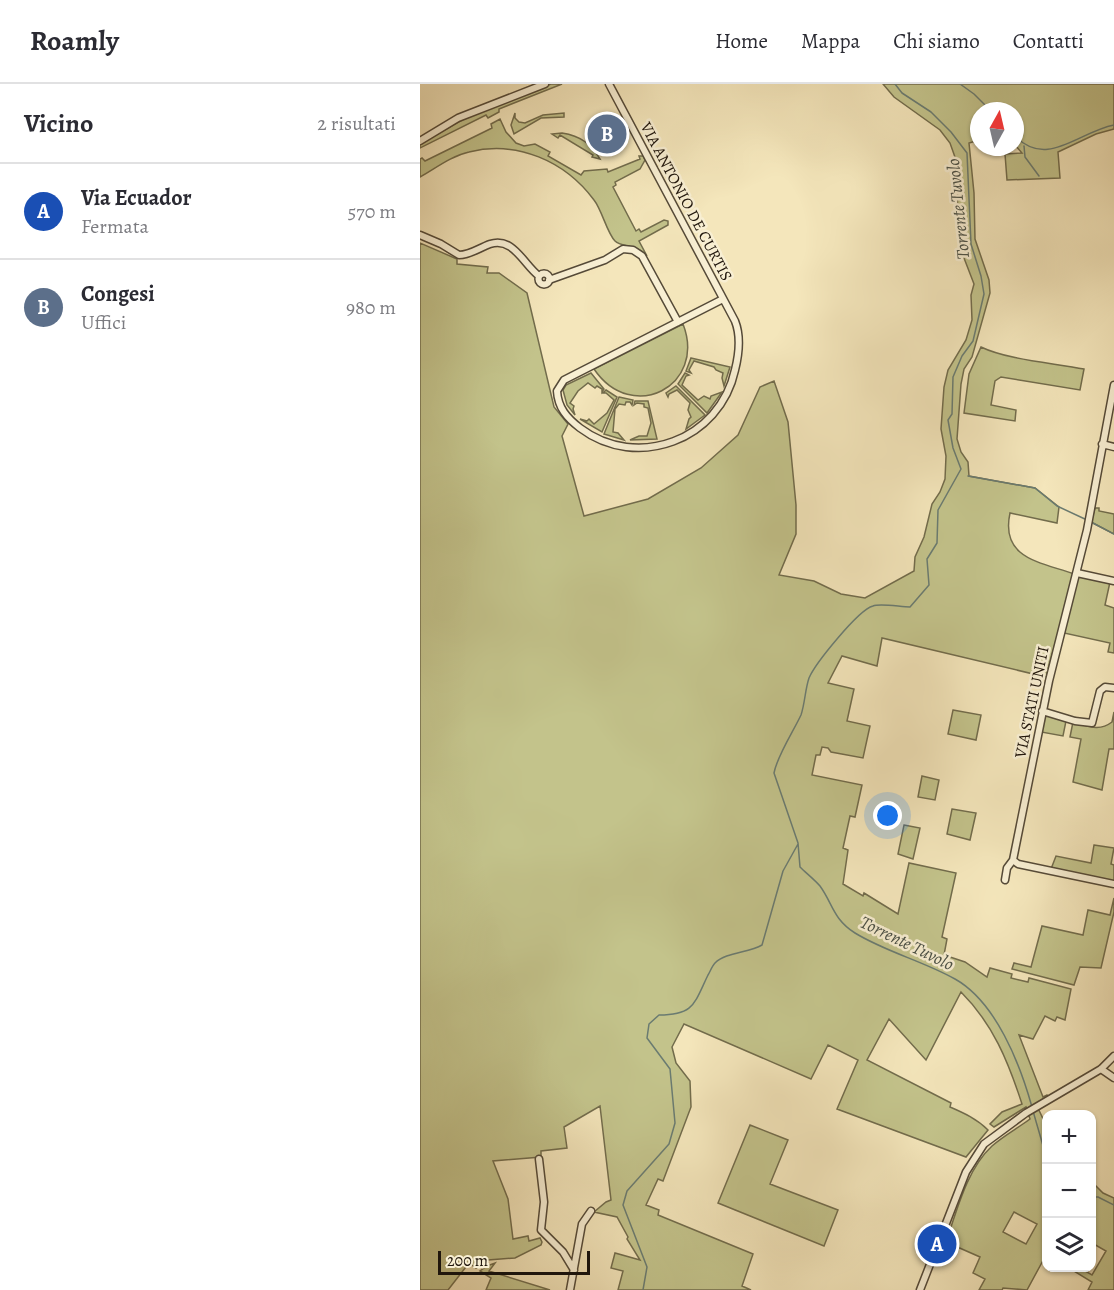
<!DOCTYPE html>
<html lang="it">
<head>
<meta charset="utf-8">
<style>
	:root { --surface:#fff; --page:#f7f7f7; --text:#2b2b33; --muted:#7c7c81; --line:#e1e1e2; --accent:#ea580c }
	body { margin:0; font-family:Alegreya,serif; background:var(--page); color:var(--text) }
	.controls { position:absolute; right:18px; bottom:18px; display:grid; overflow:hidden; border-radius:12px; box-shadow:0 2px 4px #0004 }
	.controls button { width:54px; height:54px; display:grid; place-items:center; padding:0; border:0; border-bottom:2px solid var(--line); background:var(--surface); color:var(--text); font:30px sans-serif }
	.compass { position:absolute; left:550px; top:18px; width:54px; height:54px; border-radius:50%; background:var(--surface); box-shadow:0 2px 4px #0004; rotate:8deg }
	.scale { position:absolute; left:18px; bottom:15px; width:152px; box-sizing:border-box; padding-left:6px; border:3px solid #20160c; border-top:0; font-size:16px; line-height:21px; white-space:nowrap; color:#20160c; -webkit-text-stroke:4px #f8efd3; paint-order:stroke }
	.you { position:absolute; left:468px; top:732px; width:21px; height:21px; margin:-15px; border:4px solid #fff; border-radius:50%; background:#1a73e8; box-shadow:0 0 0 9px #1a73e833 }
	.badge { display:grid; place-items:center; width:39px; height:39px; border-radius:50%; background:var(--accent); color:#fff; font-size:20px; font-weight:700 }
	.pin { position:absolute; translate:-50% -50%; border:3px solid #fff; box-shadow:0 2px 6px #0006 }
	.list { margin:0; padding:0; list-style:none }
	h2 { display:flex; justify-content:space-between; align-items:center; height:78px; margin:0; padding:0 24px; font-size:26px }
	h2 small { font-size:20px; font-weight:400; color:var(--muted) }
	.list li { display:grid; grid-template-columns:39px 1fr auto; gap:18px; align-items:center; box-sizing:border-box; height:96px; padding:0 24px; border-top:2px solid var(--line) }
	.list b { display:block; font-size:22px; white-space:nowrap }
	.list p { margin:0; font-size:20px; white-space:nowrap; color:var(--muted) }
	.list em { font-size:20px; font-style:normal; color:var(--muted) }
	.icon { flex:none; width:33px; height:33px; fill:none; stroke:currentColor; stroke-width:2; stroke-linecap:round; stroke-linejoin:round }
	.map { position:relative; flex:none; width:694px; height:1206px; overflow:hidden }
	header { display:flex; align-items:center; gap:36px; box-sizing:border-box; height:84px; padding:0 30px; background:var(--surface); border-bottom:2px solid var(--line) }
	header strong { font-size:28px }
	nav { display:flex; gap:33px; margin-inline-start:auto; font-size:21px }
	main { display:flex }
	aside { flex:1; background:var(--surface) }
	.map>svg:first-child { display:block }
</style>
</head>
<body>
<header>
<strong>Roamly</strong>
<nav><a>Home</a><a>Mappa</a><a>Chi siamo</a><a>Contatti</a></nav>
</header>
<main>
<aside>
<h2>Vicino<small>2 risultati</small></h2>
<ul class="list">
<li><span class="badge" style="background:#1a4fb4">A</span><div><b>Via Ecuador</b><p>Fermata</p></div><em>570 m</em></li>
<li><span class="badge" style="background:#5c6f8a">B</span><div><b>Congesi</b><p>Uffici</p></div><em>980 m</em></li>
</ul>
</aside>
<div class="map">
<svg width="694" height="1206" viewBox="0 0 694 1206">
	<rect width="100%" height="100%" fill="#f4e6bb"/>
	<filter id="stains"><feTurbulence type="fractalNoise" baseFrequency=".00333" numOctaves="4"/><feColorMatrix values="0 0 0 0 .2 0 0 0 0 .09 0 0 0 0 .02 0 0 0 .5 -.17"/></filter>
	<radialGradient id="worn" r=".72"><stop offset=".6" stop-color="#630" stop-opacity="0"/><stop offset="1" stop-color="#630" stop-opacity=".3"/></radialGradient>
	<path fill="#c3c38b" stroke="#726c4c" stroke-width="1.5" fill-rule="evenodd" d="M131,0H142L79,25V28L68,34L66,31L0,64V60L49,32Z
		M463,0H694V45L676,50L638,68L640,94L587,96L585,70L602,69L595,61V27H559V45H551L556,57L549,59L554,109L555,155L569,196L570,209L552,273L544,285L541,300L537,355L541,368L548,378L549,392L615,404L639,423L637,439L590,429C580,475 621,478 654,490L626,593L462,554L457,582L422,572L408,599L434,605L427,637L450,642L443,674L411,668L408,664L402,663L400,671H396L392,691L442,701L435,733L430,732L423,764L428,766L423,800L443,812L444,809L478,830L489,779L536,789L522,853L527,855L524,871L545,878L567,893L570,884L592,890L591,894L608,898L609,894L651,905L645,936L637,933L635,937L625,932L613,955L599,951L623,1013L627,1011L628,1013L616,1020L626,1041V1171L607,1206L583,1204L582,1206H559L565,1195L553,1189L560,1173L526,1158C537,1126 547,1085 572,1062C583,1052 598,1044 610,1035L606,1023L574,1043L570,1040L582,1028L602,1020C588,977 573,940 541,908L506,976L469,935L447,976L531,1019L530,1023C544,1029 557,1035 568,1046L546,1073L417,1025L438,976L408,961L391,995L264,940L252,963L256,979L270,997L271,1023L243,1097L238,1095L226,1121L239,1126L238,1131L333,1170L322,1202L331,1206H198L203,1187L191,1184L195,1169L220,1176L207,1155L208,1153L197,1133L174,1128L186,1118L191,1116L180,1022L144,1043L147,1064L121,1067V1073L73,1077L88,1115L93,1155L108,1152L109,1157L120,1154L122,1158L121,1161L95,1174L68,1176L56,1184L49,1179L28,1206H0V159L37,175V180L68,183L67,189H79L107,209L134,323L148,340L142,352L164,432L228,415L281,384L318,351L340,303L354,297L368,338L376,421V450L359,491L394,497L421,510L445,514L494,487L495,473L504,453L512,420L520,408L525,395L526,372L521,345L524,303L528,286L546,256L552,236L551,211L554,200L539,161L536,76L530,59L520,46L474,13ZM594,1128L617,1140L606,1160L583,1148Z
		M95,29V34L99,38L105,39L123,31L144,29V33L121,34L94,50L91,41Z
		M80,35L86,48L96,59L104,62L115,60L130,68L128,72L161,91L164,87L187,85L188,88L220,75L219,72H223L225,76L220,85L195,98L196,101L193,103L216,147L219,145L221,148L244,136L248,137V141L219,157L227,172C216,159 202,164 195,157C187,149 182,126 174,116C145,77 97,56 49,68C31,72 16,84 0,93V75L2,74L5,77L72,44L71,40Z
		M142,49C161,52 171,60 180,75L172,73L173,71L140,51L138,54L132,50Z
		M263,240C287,302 212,341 174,285Z
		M561,263C588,276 634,279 664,285L660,306L581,293L575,297L571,321L596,326L595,337L544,329L549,290Z
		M271,274L310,283L304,302L302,294L303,289L296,286L294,283L274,277L269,286L271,289L266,287Z
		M171,289L184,305L182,308V305L177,302L175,304L168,299L158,307L150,319L154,322L153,325L155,331L147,321L143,306L146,301Z
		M265,289L269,291L266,292L262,301L278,316L284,312L290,315L291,312L302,308L287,329L258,300Z
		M256,302L285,331L266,345L269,335L271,333L268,326L270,319L257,306L249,310L248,313L246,309Z
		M186,306L197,313L182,348L160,335L167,337L169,335L174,340L187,329L194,316L186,309H183Z
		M199,313L213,316L212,321L210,318H206L205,321L199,320L195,325L193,348L198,349L204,356L184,350Z
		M215,317H228L237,355L210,356L219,352H227L231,339L228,324L224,323V320L217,319L214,321Z
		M675,424H679V427L694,430V450L671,438Z
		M658,491L690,498L685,521L694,524V569L688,568L690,559L644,549Z
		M533,626L561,631L556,656L528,650Z
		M694,628V665H689L682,706L653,698L661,655L650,653L653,638C668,642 679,648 692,638Z
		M624,630L646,637L643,652L621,648Z
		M502,692L519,696L515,716L498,713Z
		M532,725L556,729L550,756L527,750Z
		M484,741L500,744L493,775L478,770Z
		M674,761L694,764L691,780L694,781V798L631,785L636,772L671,779Z
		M694,814V828L681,884L660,883L654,901L592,885L594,879L611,883L622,842L663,851L668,826L690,831Z
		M330,1041L368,1056L350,1100L418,1126L404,1162L298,1119Z
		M672,1098L683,1109L694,1114V1206H668L672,1198L649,1184H660L672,1191L686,1167L672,1159Z
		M75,1179L69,1187L130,1206H66L71,1194L60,1187L67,1182Z"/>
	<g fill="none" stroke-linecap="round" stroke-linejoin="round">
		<path stroke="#6a7b71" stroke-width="1.5" d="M475,0L482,9L511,28L531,48L547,69L551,160L561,192L564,210L553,257L542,272L533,293L532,330L528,336L533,364L541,385L518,426L517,459L507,475L509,501L490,523C481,523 460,519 453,522C438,526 395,580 389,594C385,606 385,619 381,631C373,648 357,672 354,689L378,759L380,783C386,789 394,795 400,802C413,820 413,835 435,849C466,868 503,877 535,895C576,918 600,980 612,1023
			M540,0L554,10L571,27
			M595,52C627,85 658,48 694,41
			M604,62L605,73L619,92
			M548,392L615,404L637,422L667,436
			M671,438L694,450
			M613,1027L626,1072
			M672,1113H678L694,1121
			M223,1206L227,1183L203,1121L207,1107L249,1060L255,1039L250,985L227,954L229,940L239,931C274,931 274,920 288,891C290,888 292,882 295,879C306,868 329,869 342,861L363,787L378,760"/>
		<g stroke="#554a38" stroke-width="9">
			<path id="minor" d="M189,0L315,237C321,252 319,270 315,286C300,356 217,387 160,344C147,334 138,324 137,307L144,296L303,215
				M0,57L38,34L125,0
				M0,151L21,160L39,171C50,171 59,164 70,160C93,152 104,181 119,192
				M118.5 195a5.5 5.5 0 1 1 11 0a5.5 5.5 0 1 1-11 0Z
				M129,196L185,176L203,165L213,166L222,172L258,238
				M682,360L694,363
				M657,489L694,497
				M622,627L655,637L672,639L680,607L685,603L694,604
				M593,776L598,780L694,800
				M585,796L587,784L593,776L629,597L667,446L694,301
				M681,985L694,994
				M119,1075L124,1118L121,1146L143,1168L154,1186
				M150,1206L162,1140L171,1127
				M500,1206L546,1088L564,1060L606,1029L681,985L694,972"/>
		</g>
		<use href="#minor" stroke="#f8efd3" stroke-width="6"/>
	</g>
	<g text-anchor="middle" stroke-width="5" stroke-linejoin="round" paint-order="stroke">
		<g font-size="16" fill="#20160c" stroke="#f8efd3">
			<text transform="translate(267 117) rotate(62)" y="6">VIA ANTONIO DE CURTIS</text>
			<text transform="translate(611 618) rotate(-78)" y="6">VIA STATI UNITI</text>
		</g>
		<g font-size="18" font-style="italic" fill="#4b5147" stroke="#f8efd3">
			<text transform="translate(538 125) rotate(-96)" y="6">Torrente Tuvolo</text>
			<text transform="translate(487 859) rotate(26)" y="6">Torrente Tuvolo</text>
		</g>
	</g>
	<rect width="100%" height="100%" filter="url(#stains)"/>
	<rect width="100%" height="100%" fill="url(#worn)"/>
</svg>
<div class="controls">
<button>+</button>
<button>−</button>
<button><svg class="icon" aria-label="layers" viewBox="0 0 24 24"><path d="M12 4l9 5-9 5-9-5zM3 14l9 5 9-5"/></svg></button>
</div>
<svg class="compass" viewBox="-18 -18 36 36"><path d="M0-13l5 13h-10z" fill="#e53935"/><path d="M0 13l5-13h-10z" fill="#7c7c81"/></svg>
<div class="scale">200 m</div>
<div class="you"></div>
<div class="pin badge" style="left:517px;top:1160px;background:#1a4fb4">A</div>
<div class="pin badge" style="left:187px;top:50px;background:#5c6f8a">B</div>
</div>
</main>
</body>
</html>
